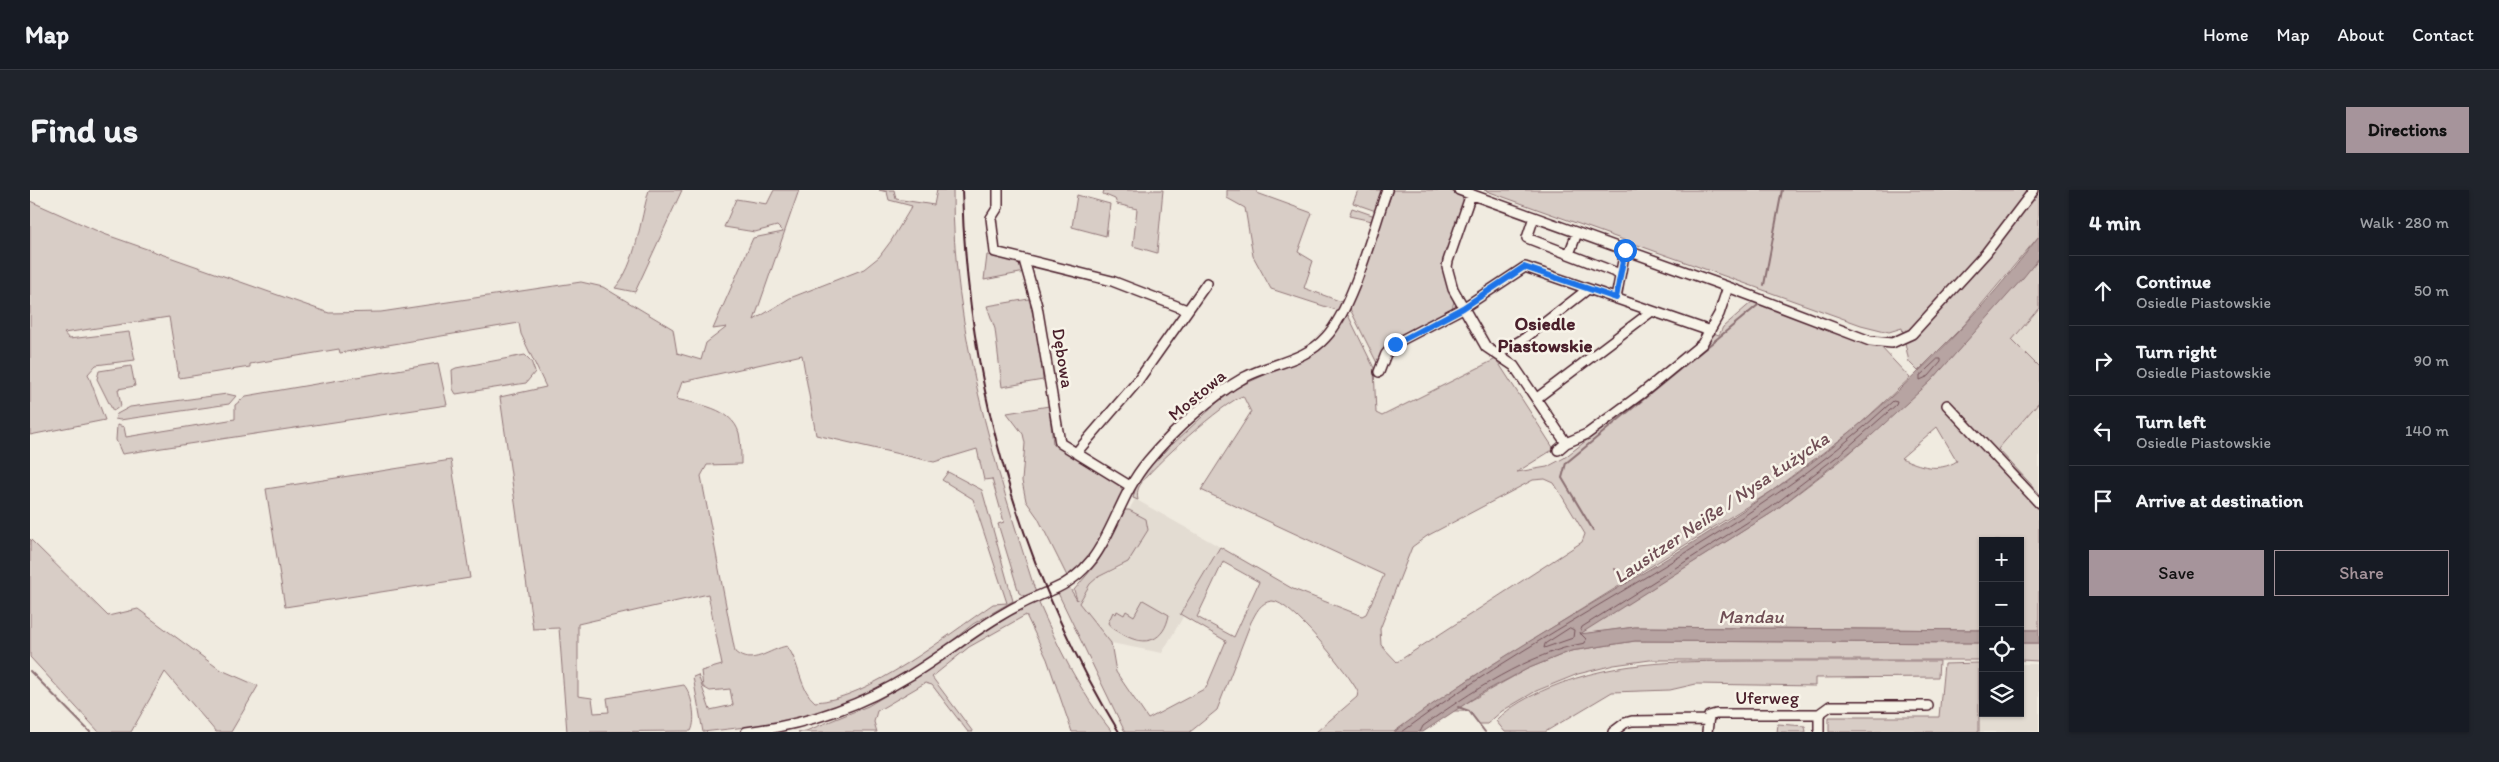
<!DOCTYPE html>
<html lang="en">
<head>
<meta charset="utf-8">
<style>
	:root { --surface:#171b24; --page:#20242c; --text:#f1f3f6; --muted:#9ea1a6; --line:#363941; --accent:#a6949b }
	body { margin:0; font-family:Itim,sans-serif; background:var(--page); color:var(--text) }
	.controls { position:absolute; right:15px; bottom:15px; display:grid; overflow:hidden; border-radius:0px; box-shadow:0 1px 4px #0004 }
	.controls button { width:45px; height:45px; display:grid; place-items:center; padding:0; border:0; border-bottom:1px solid var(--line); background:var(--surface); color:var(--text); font:25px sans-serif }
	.stop { position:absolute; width:15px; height:15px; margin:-11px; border:4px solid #1a73e8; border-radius:50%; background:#fff }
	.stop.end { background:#1a73e8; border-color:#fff; box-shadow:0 1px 5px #0008 }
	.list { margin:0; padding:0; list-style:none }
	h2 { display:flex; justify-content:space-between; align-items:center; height:65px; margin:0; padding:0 20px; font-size:21px }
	h2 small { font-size:16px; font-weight:400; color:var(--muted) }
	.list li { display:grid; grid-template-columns:32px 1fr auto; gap:15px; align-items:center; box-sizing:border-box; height:70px; padding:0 20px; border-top:1px solid var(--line) }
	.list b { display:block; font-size:19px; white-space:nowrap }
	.list p { margin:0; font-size:16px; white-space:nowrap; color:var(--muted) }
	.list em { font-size:16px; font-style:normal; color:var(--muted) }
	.actions { display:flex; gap:10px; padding:15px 20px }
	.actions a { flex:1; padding:11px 0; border:1px solid var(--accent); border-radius:0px; text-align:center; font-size:18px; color:var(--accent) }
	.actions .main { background:var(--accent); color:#111 }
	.icon { flex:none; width:28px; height:28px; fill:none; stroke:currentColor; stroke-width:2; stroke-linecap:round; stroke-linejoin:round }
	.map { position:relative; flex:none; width:2009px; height:542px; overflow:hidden; border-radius:0px }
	header { display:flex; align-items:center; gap:30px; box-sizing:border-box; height:70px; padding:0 25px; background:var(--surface); border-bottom:1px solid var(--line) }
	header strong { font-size:24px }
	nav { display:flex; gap:28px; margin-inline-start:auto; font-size:18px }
	.intro { display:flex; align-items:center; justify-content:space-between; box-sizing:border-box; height:120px; padding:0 30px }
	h1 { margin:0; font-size:35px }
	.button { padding:12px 22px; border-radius:0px; background:var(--accent); color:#111; font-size:18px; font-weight:700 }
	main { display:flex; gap:30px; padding:0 30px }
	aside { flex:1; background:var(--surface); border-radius:0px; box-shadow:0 1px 4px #0004 }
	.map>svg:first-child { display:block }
</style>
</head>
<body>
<header>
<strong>Map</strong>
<nav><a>Home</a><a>Map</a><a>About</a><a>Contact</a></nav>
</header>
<div class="intro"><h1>Find us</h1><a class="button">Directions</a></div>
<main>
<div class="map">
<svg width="2009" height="542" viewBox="0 0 2009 542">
	<rect width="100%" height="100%" fill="#f0ebe0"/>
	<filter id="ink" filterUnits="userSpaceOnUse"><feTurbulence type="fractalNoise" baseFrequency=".02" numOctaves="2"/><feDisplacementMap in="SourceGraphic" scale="10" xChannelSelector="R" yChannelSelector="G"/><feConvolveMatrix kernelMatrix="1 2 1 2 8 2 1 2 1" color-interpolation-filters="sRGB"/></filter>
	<g filter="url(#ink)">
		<path fill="#e3dcd2" d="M2009,118V177L1982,150Z
			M2009,212V303L1968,259Z
			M1105,309L1190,357L1150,424L1153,427L1132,463L1081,453L1049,413L1060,394L1068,387L1092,377L1116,329L1099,320Z
			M1949,473H1953V523H1990V474H2009V542H1949Z"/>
		<path fill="#d8cdc6" stroke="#917678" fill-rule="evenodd" d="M619,0H652L605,102L585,98C606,75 610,30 619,0Z
			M744,0H769L724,130L760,108L834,79L849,67L861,51L882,16L859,10L857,2L849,0H864L866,9L904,15L907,0H923C922,137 964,273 1006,403L996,407L989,403L968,334L974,332L962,289L954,290L947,259L904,272L786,245L772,165L652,192L646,209C667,214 702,218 709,243C711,252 711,264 711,274L677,275L671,286L705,462C722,477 739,459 757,456C770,473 769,499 785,512C837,510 919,444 963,414L977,413L943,309L912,290L918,282L952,300L983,411L943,434L907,463L852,498L797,522L750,533L673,542L663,487L668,485L680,520L703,515L700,499L680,501L673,497L671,481L692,475L678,404L548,434V506L562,508L564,523L579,522L577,508L654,495C662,504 667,530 661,541L537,542L529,438L503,439L470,207L516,197L491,144L489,133L310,163L309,159L220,174V177L149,188L139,127L34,143L39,149L99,142L105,170L66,175L58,184L75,230L0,245V11L74,44L299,123L351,122L551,92L573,97L643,139L647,163L671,170L676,153L697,137L683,139L723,48L753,42L747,36L725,42L694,37L706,9L737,14Z
			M1074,0H1133L1127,63L1103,56L1107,19L1087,14L1085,9L1073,4Z
			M1197,0H1227V3L1282,23L1268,62L1283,71L1274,98L1312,112L1309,121L1241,99L1223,66L1215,18L1197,8Z
			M1328,0H1354L1346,21L1323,13Z
			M1363,0H1419L1432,7L1435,14C1429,30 1419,49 1416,66C1412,85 1433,105 1419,123L1361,152L1349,177L1320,119V114Z
			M1454,0H2009V46L1935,134L1888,181L1879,172L1872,138L1859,142L1831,135Z
			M1047,5L1080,14L1076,46L1042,37Z
			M1322,18L1345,26L1342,31L1319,26Z
			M957,65H965L992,72L995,82L954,90Z
			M2009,68V118L1982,150L2009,177V212L1968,259L2009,303V440H1990V351H1953V440L1605,437L1547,445L1743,322L1813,269L1902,190ZM1907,237L1927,271C1908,283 1890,276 1871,268Z
			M999,109L1010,154L1013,190L972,197L965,139L957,116Z
			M1723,111L1849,155L1880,188L1827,237L1742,301L1441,488L1364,542H1286L1327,507L1328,502C1320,485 1260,410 1242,411C1230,412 1226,423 1221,432L1187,520L1160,542H1095L1028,403L1039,397L1047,410L1044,400L1067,373L1095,320H1099L1116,329L1118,340L1098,372L1068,387L1060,394L1049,413L1081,453L1086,482L1118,529L1176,498L1196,451L1150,424L1190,357L1263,399L1332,426L1336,424L1354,385L1171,300L1221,222L1213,206C1196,210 1119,279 1110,295C1107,300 1107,305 1108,310L1103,308L1107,293L1115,280L1188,212L1208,197L1281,164L1300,150L1314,127L1318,125L1344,178L1346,223L1352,226L1466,169L1524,259L1487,282L1517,277L1534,268L1598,218L1683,143L1689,145L1693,137ZM1515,289L1524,293L1555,344L1552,352L1367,472L1351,455L1350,439L1382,357L1397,346L1503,290ZM1193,372L1229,392L1204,447L1167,427Z
			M495,165L501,171L505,182L496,193L426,204L423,199L422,180L426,178Z
			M408,173L417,215L92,264L86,250L87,235L94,237L96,247L205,229V215L216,206Z
			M101,176L105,196L88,199L91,216L83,221L67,189L69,181Z
			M197,204L206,206L199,214L90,230L85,229L87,224L100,217Z
			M1019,216L1023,254L1089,294L1093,302C1081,325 1062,379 1037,386L1008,328L996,311L992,291L995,253L993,244L977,223Z
			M421,270L440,388L255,417L236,299Z
			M0,349L78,426L108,419L189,479L228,496L201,542H186L135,482L101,542H69L0,467Z
			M1113,410L1139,425C1134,451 1116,457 1094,445C1088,441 1082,439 1078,433L1083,422L1086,424L1087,421L1094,425L1096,421L1104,426Z
			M1008,411C1028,457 1050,502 1082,542H1042L1017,469L996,425L939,457L902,487L943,542H938L902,495L895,493L847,521L844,532L847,542H768L776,541L838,516L892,484L965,432Z
			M1605,451L1953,453V470H1620L1584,475L1548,484L1506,501L1472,521L1457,534H1449L1439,521H1422L1497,479L1541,461Z
			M1990,453H2009V471L1990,470Z
			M1909,471L1908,487L1785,488V496L1666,494L1640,500L1582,502L1515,542H1475L1466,531C1480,516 1500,506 1519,498C1591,468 1656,472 1731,471C1791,471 1850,471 1909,471Z
			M1949,473V542H1799V527H1909L1914,474Z
			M1748,534L1775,536L1776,542H1747Z"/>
		<path fill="#b7a4a2" stroke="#8b6f72" d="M2009,46V68L1993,88L1902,190L1842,245L1743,322L1550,444L1605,437L1953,440V453L1605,451L1541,461L1497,479L1450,504L1393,542H1364C1484,452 1619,386 1742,301C1843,231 1936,144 2009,46Z
			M1990,440H2009V453H1990Z"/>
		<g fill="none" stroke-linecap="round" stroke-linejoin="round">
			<path stroke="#76545b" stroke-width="1" d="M1908,169H1911V172L1899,186L1890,190V186Z
				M1540,438L1544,440L1543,448L1514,458L1515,454Z
				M1372,542C1530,424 1719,346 1863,211L1867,212L1866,215L1809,265L1740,318L1552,437L1550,443L1556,449L1555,453C1499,463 1439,503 1393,536L1390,542"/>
			<path stroke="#8b6f72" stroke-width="2" d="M1734,95L1752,0
				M1563,340L1532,288L1536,273L1728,115
				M1585,379L1596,393
				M0,481L60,542
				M1428,517L1439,521L1455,542"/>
			<g stroke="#4a1f2b" stroke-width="12">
				<path id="minor" d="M968,0V17L961,28L965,62L1082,91L1157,120
					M1429,0L1698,97L1840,151L1862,153L1882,144L1956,63L2004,0
					M1441,4L1418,71L1417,77L1423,99L1456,157L1484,176L1536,253
					M1504,27L1497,48L1590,84
					M1539,64L1547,43
					M994,70L1007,116L1030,253L1100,296
					M1586,108L1595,60
					M1468,164L1495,148L1558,99
					M1349,182L1356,164L1366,153L1433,118L1495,77L1680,141
					M1507,208L1622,121
					M1917,215L2009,313
					M1528,260L1536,253L1557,244L1611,204L1672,154L1689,124L1698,97
					M1046,263L1107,192L1177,93
					M1020,401C1082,376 1079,317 1118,271C1143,241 1181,206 1215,187C1242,173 1275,171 1296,147C1323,118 1343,39 1357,0
					M716,542C774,535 829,517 879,486C927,457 961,425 1015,403
					M1583,542L1595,533L1602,531L1677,530
					M1677,542L1679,526L1686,524H1789
					M1789,542V524L1800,516H1898"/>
			</g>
			<use href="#minor" stroke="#f7f3e8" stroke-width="9"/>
			<path stroke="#4a1f2b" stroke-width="2" d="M932,0C937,192 989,378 1089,542"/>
		</g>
	</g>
	<g fill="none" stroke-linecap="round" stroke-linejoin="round" filter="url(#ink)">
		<path stroke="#1a73e8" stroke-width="6" d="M1365,154L1433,118L1494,77L1586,108L1595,60"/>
	</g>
	<g text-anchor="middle" stroke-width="5" stroke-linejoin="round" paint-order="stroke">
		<g font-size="18" fill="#4a1f2b" stroke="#f7f3e8">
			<text transform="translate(1033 168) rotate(81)" y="6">Dębowa</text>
			<text transform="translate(1167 205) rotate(-40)" y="6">Mostowa</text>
			<text x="1737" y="514">Uferweg</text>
		</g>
		<g font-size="19" font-weight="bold" fill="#4a1f2b" stroke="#f7f3e8">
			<text x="1515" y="140">Osiedle<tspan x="1515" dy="22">Piastowskie</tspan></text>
		</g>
		<g font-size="19" font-style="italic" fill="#704e55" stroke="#f7f3e8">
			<text transform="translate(1691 317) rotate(-34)" y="7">Lausitzer Neiße / Nysa Łużycka</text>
			<text x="1721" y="433">Mandau</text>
		</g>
	</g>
</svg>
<div class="controls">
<button>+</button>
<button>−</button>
<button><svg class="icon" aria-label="locate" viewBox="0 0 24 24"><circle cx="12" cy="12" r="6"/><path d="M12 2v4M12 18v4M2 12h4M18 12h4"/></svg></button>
<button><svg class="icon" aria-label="layers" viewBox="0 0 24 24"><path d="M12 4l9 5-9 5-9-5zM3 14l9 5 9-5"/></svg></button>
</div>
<div class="stop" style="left:1595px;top:60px"></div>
<div class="stop end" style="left:1365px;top:154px"></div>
</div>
<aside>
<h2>4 min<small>Walk · 280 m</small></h2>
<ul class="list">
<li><svg class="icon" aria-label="ahead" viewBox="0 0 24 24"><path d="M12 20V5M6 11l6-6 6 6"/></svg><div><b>Continue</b><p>Osiedle Piastowskie</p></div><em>50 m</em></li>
<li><svg class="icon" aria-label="right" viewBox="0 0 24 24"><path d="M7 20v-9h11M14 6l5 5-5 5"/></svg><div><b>Turn right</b><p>Osiedle Piastowskie</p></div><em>90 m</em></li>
<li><svg class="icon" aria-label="left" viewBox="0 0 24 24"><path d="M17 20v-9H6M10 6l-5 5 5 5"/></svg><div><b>Turn left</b><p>Osiedle Piastowskie</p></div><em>140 m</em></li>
<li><svg class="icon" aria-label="arrive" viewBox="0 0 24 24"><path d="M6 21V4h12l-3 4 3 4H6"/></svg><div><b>Arrive at destination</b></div></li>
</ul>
<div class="actions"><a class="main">Save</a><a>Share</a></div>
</aside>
</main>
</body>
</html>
